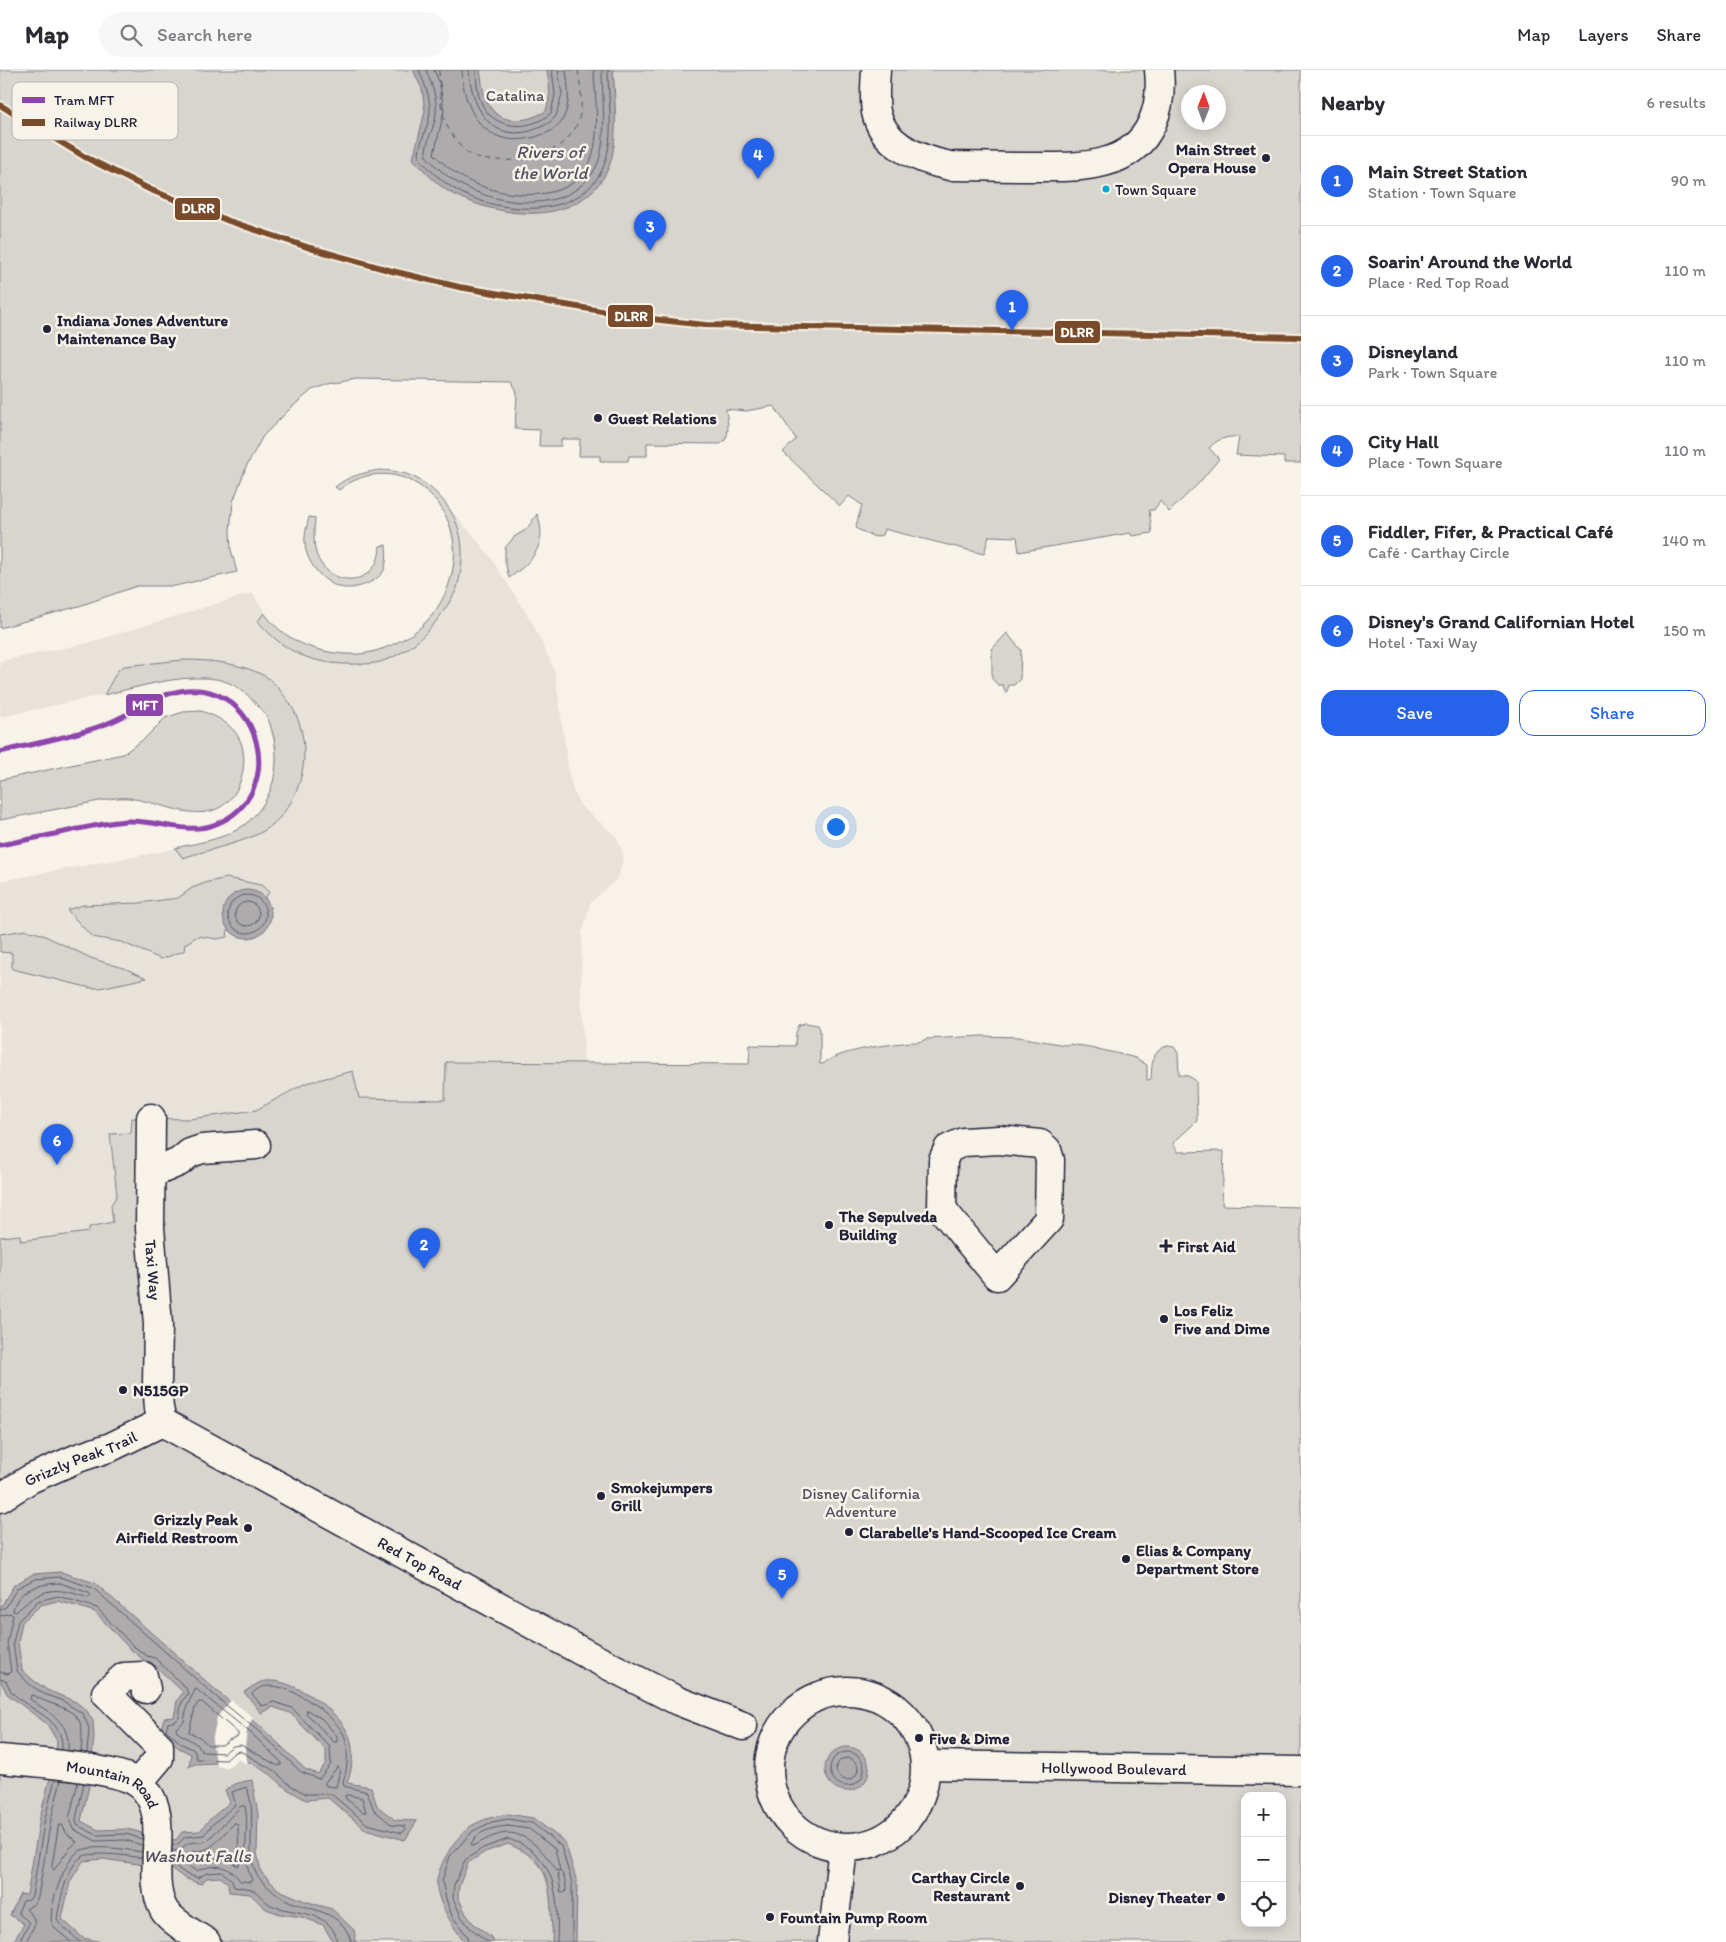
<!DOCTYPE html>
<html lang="en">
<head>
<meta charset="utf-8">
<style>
	:root { --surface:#fff; --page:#f7f7f7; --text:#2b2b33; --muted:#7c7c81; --line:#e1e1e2; --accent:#2563eb }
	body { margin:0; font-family:Itim,sans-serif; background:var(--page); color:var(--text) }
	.controls { position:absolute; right:15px; bottom:15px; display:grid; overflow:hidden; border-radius:10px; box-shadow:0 2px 12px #0003 }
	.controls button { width:45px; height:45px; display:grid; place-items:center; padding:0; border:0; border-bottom:1px solid var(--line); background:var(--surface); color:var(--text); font:25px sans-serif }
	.compass { position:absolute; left:1181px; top:15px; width:45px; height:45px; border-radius:50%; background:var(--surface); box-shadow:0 2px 12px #0003; rotate:1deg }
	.you { position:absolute; left:835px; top:756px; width:18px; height:18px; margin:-12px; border:4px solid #fff; border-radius:50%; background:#1a73e8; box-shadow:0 0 0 8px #1a73e833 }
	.badge { display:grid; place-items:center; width:32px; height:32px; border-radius:50%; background:var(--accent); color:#fff; font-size:16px; font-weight:700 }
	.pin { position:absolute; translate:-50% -41px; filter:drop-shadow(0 1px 2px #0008) }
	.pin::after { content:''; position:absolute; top:26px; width:18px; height:15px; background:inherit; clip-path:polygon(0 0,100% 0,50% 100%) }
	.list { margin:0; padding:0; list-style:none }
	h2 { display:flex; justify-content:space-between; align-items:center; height:65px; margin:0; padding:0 20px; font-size:21px }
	h2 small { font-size:16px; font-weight:400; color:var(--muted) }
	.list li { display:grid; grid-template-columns:32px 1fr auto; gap:15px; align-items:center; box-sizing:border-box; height:90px; padding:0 20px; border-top:1px solid var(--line) }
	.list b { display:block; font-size:19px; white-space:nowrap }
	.list p { margin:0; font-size:16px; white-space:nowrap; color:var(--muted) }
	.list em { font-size:16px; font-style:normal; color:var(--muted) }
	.actions { display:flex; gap:10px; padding:15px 20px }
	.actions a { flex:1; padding:11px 0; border:1px solid var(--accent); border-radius:15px; text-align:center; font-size:18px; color:var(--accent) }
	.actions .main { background:var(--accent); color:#fff }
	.icon { flex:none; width:28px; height:28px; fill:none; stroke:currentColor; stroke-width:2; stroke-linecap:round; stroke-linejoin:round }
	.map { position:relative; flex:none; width:1301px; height:1872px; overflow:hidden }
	header { display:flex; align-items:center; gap:30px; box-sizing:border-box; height:70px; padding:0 25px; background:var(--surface); border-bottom:1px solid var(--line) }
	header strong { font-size:24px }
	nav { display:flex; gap:28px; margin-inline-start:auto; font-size:18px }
	.search { width:350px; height:45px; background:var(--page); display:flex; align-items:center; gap:12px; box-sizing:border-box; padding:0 18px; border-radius:28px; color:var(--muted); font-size:19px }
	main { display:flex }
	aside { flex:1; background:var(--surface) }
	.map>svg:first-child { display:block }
</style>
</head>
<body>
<header>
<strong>Map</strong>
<div class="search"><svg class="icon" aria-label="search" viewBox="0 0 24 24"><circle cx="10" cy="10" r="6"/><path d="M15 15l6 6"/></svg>Search here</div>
<nav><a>Map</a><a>Layers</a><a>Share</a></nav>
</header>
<main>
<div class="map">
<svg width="1301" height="1872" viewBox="0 0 1301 1872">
	<rect width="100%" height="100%" fill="#f7f3e8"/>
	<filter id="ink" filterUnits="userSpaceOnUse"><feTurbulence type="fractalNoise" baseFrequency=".02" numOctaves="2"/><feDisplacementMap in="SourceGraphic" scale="10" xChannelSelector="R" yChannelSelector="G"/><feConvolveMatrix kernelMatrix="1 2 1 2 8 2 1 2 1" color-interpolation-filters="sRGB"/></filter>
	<g filter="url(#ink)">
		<path fill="#e7e3db" d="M406,403L429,416L473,465L491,488L533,554L555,602L569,704L574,723L581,736L616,766L624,786L618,808L591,832L582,863L581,919L584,993L446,992L445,1030L359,1028L353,1001L306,1013L256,1040L190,1049L132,1048L131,1063L110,1065L117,1125L111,1135L114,1152L89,1157V1162L21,1171L19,1165L0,1167V811L159,782L211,770L229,764L248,752L263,735L273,715L276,686L268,649L249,624L234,615L217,609L194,608L173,610L0,647V591L88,573L252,523L276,558L291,569L307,576L339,584L353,585L366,584L399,572L414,563L438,538L446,524L453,495L454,484L449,452L442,439L432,425L410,410L397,405Z"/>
		<path fill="#d8d5cf" stroke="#7d7c85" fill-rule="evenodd" d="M0,0H1301V393H1284V387L1236,385L1239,367C1227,366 1217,369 1209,378L1219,389L1199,413L1169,442L1160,431L1154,440H1149L1152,463L1132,466L1130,463L1019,482L1017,467L989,466L984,484L884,459L882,465L875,467L857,459L856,456L862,435L849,426L840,436L783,382L796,369L774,336L746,341L726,339C727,349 732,369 720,374L647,373V386H629L628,391H600V386H579L580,369H561V376H539L540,360L515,359L517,322L511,312L357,309L328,314L312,320L292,337L263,366L246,397L233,432L230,460L231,480L237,502L175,516H137L79,536L0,558ZM1188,22H1218V52H1188Z
			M379,400C403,401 419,406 437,424C462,448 467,481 458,514C457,520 453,526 450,531C433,559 412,582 380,592C368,595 355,594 343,594C306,592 281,579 258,551L264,543C284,570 313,582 346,584C368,586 388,578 407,567C444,546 466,492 448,451C430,406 377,389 339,420L335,417C348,406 363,403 379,400Z
			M537,444C549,474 532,492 509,508L505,491V478L514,467L527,459Z
			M309,447L315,448C314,459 313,472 316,483C327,519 379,519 380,476L386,475C387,483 387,495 383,502C375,513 353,521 340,517C323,513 306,492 305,474C304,465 307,456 309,447Z
			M1007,563L1021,580L1020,609L1014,615H1009L1006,624L1003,615H998L992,609V579Z
			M183,590C210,590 241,593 265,606C273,611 280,620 286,628C315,666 308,724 272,755C253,772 208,779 183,788L175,778C201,772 229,769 249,751C273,729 280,699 274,668C272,662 271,655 268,649C266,644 260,639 257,635C246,622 233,612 216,609C179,604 139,617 104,625L118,600L124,596Z
			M201,641C220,647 239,658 243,680C245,696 243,707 236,721C212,761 168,734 134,729C128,727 121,728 115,728L0,750V710L123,684L144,669L165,648L183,642Z
			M227,808L261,815L269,822L265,828L260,824L225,853L228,859L227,867L217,869L198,866L185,874L184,881L161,889L121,872L92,867L67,840L83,835L139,833L178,828L192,818L208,812Z
			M26,860L41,864L91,888L126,899L147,908L100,918H91L12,899V883L0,882V864Z
			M806,953L818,955L820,959V994H823C837,981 884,975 903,973C912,971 918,974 926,969L982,966L1018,967L1066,975L1069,974L1090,977L1136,988L1147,995V1010L1151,1009C1152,995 1151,981 1167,976L1174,977L1178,983L1179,1005C1186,1005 1190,1006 1196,1011L1197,1051L1173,1073L1178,1082L1224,1081L1222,1135L1301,1137V1872H0V1167L20,1165L21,1171L89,1162V1157L113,1152L111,1135L117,1125L110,1064L131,1063L132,1048L190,1049L256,1040L306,1013L353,1001L359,1028L445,1030L446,992L749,994L750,975L795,976L796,963L799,955ZM1245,1726H1282V1853H1245Z"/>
		<path fill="#aeabad" stroke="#76747f" d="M413,0H480C482,9 482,19 485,27C495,56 524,54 546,41L550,24L547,0H613C615,27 619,74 608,99C580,158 502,149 453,124C437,116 425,101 413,89L425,41L422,19Z
			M223 844a24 24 0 1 1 48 0a24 24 0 1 1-48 0Z
			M61,1502L95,1513L224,1627L260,1656L305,1699L318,1704L326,1693V1680L290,1643L273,1637L261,1643L244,1622C249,1619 255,1614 261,1612C287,1604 335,1638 347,1661C355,1674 353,1700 347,1713L371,1717L377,1736L395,1750L417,1751L405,1770L365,1759L328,1728L306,1730L287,1719L270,1704L238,1686L217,1693L195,1694L189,1697L191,1684L179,1678L160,1663L164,1648L174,1647L177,1631L183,1622L151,1592L145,1591L129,1578L95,1542L76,1536L57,1531L41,1535L22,1552L18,1573L22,1600L33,1610L47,1620L76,1632L87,1641L93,1651L94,1667L89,1716L81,1751L98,1760L127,1759L162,1768L176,1770L182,1762L200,1761L209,1750L230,1732L225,1720L237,1713L252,1710L258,1744L257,1782L261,1802L279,1820L305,1831L332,1839L354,1860L356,1872H333L323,1855L302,1847L280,1844L266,1839L250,1824L229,1822L228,1813L220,1807L207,1808L200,1814L184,1808L172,1799L103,1789L83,1791L70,1812L62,1849L83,1868L102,1872H13L24,1854L10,1845L20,1824L27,1825L40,1747L56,1684L57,1671L47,1654L7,1624L0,1609V1538L14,1515L33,1504Z
			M825 1699a22 22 0 1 1 44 0a22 22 0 1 1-44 0Z
			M508,1744L533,1748L565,1772L577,1812L576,1872H552C553,1862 551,1851 551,1841C549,1804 543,1788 508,1774L485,1782L468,1793L459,1816L458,1827L466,1844L473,1853L490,1866L494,1872H465C454,1859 434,1828 437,1810C440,1792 456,1766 471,1756C483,1749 495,1746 508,1744Z"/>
		<path fill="#f7f3e8" d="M231,1630L254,1648L251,1651L247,1660L245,1677L248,1695L238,1689L227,1698L217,1696L212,1671L217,1647Z"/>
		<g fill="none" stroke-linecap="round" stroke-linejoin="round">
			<path stroke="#5a5969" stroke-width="1" d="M419,0C424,13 431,28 430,42C429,58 418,72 419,88C429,99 440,110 453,118C495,145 583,152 604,95C615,65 608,31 608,0
				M426,0C431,13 438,29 436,43C435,58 425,71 426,86C435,96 446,106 458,113C498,137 573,146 597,95C608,70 602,27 602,0
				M434,0L440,14L444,41L434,84C442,92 450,100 460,106C495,128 570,138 590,92C601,66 595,28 594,0
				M462,0C463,43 487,80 535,67C545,64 559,59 563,49C571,33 568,17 566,0
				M469,0C471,34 488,72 530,61C539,58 550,54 556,46L562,24L558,0
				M476,0C476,13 478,28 484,38C498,61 533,60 551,43L555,24L552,0
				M228 844a19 19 0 1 1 38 0a19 19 0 1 1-38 0Z
				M235 844a12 12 0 1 1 24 0a12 12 0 1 1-24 0Z
				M60,1513L89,1523L91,1526L88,1528C54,1516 43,1517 16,1542L13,1541C17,1518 40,1514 60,1513Z
				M0,1540L6,1537L17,1518L35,1509L60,1507L93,1518L221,1631L257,1660L301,1702L319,1709L331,1694L330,1677L292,1638L274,1632L262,1636L252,1624C273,1598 331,1642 343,1663C348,1672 348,1691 346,1701C345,1707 342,1710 344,1716L367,1722L374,1740L392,1755L404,1756L406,1759L402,1763L367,1754L331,1724H306L290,1715L273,1700L240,1681L235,1682L226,1690L197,1689L194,1680L182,1674L166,1660L168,1653C183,1650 178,1647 181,1635C182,1631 185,1627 188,1624L186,1618L155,1588L147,1586L132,1575L97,1538L58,1526L38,1531L18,1551L13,1573L17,1601L29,1614L44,1624L63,1631L83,1644L89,1658L87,1683
				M0,1546L10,1543L13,1545L7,1573L11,1602L8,1604L0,1602
				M0,1609L6,1611C8,1614 9,1618 11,1621C28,1642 65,1646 62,1680
				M196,1619L252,1664L281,1692V1695L278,1696L241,1675L233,1676L224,1683L203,1682L198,1675L177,1662L176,1658L184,1652L187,1636Z
				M199,1632H202L238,1663V1666L229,1670L222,1675H208L201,1668L189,1662L195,1638Z
				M307,1640L322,1649L337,1666V1672H334L307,1644Z
				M68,1681C71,1651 50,1644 30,1629L31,1625C36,1626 40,1629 45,1631C78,1643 85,1645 81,1682
				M830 1699a17 17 0 1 1 34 0a17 17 0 1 1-34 0Z
				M836 1699a11 11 0 1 1 22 0a11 11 0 1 1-22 0Z
				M338,1697L340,1700L336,1717L326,1716L325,1713Z
				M78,1712L69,1749L73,1759L96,1771L125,1770L142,1775
				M84,1713L76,1749L77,1755L97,1765L126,1764L142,1769
				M348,1725L362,1728L366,1742H363L346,1729L345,1726Z
				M235,1753L238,1755L239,1796L221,1788L205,1789L196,1792L188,1787V1785C193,1779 200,1782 207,1779C215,1776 227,1759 235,1753Z
				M59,1755H62L67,1764L77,1772L69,1779L54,1800L52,1797Z
				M508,1756L529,1759L555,1779L560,1800L557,1801C547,1785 528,1763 508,1763C498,1763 483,1770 474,1776L471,1774C476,1761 495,1757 508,1756Z
				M172,1775L178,1774L185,1767L204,1765L213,1754L234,1736L235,1732L232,1722L246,1717C259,1744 244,1776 256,1803C259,1810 269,1818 275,1823C298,1842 343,1835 351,1872
				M172,1788L197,1801C214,1793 230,1795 240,1811L251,1812L252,1810C240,1786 250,1760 245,1736H241L207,1771L188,1773L180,1780L172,1781
				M172,1794L186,1804L198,1808L207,1803L222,1802L232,1810L234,1817C240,1818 248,1817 253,1820C260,1824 264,1832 271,1835C293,1845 333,1839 337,1872
				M560,1801C565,1805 566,1815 566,1821L564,1823L561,1822L558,1804Z
				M19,1872L29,1854C27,1847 19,1847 18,1842L23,1831L29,1830L32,1826L45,1748L55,1709
				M26,1872L35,1854L33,1847L26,1839L35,1833L38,1827L51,1749L61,1710
				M71,1872C65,1866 55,1861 52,1853C47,1839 66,1785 81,1780C99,1775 123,1779 142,1782
				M80,1872L59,1853L57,1849C60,1832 66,1799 80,1788C89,1780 130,1786 142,1788
				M468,1872V1867L452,1846L446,1829L442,1811L450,1786L473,1761L492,1752L508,1749L532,1753L561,1776L572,1813V1872
				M488,1872L469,1857L461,1846L453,1828L454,1815L465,1790L483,1778L508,1769C557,1783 559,1828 557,1872"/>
			<path stroke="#535263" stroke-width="1" stroke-dasharray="6 5" stroke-linecap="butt" d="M439,0C440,21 439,45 451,63C456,71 462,80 471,85C479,90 488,90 497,90C525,92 558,85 574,60C585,43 581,18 578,0"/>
			<g stroke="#22223b" stroke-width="31">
				<g id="street">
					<path d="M876,0C875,14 874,29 876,42C883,76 921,90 950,96C977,96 1004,97 1031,97C1075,97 1131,101 1152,53C1160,35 1161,18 1159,0"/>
					<path id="s1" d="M151,1048L150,1158L158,1254L157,1313L159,1338L162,1352"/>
					<path d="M999,1070L1040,1074L1047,1080L1050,1090L1049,1149L997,1206L946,1144L942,1137L943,1090L948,1079L963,1072Z"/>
					<path d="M151,1104L179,1092L190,1083L202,1079L256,1075"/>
					<path id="s2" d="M162,1352L592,1587L678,1631L743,1656"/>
					<path id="s3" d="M0,1428L30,1409L78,1388L111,1377L162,1352"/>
					<circle cx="847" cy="1699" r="78"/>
					<path id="s4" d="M0,1689C30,1692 116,1697 138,1713C176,1741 143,1803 164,1840C169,1849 196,1866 206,1872"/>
					<path id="s5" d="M926,1695L1301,1701"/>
					<path d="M138,1713L159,1688V1676L106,1623L124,1607L143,1606L146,1619"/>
					<path d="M832,1872L843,1778"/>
				</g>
			</g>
			<use href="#street" stroke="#f7f3e8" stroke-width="28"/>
			<g stroke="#f7f3e8" stroke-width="10">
				<path id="rail-1" d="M0,35L85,87L151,120L229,151L310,178L392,201L459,217L643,248L705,255L1301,267"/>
			</g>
			<use href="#rail-1" stroke="#7a4b2a" stroke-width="6"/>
			<g stroke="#f7f3e8" stroke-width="9">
				<path id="tram-1" d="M0,682C35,673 72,667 106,654C133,644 157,623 186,620C260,613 290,724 216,754C187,766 156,749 126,751C110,752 94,756 78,759C52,765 26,770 0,775"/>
			</g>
			<use href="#tram-1" stroke="#8e44ad" stroke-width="5"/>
		</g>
	</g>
	<g fill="#22223b" stroke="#f7f3e8" stroke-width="2">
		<circle cx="1266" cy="88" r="5"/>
		<circle cx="47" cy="259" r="5"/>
		<circle cx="598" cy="348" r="5"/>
		<circle cx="829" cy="1155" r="5"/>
		<path d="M1163.5 1168.5h5v5h5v5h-5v5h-5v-5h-5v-5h5z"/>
		<circle cx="1164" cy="1249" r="5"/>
		<circle cx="123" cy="1320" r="5"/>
		<circle cx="601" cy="1426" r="5"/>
		<circle cx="248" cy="1458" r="5"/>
		<circle cx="849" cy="1462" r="5"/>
		<circle cx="1126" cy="1489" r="5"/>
		<circle cx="919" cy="1668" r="5"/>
		<circle cx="1020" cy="1816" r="5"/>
		<circle cx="1221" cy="1827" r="5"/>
		<circle cx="770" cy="1847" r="5"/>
	</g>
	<circle fill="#00a9ce" stroke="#f7f3e8" stroke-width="2" cx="1106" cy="119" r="4.5"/>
	<g text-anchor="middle" stroke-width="5" stroke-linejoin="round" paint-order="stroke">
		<g font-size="15" fill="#22223b" stroke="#f7f3e8" text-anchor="start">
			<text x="1115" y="125">Town Square</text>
		</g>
		<g font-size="16" fill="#504f60" stroke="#f7f3e8">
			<text x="515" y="31">Catalina</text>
			<text x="861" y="1429">Disney California<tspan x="861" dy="18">Adventure</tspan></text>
		</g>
		<g font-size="16" font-weight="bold" fill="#22223b" stroke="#f7f3e8" text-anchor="start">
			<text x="1256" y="85" text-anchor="end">Main Street<tspan x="1256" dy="18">Opera House</tspan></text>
			<text x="57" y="256">Indiana Jones Adventure<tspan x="57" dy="18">Maintenance Bay</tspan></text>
			<text x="608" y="354">Guest Relations</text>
			<text x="839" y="1152">The Sepulveda<tspan x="839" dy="18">Building</tspan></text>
			<text x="1177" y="1182">First Aid</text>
			<text x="1174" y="1246">Los Feliz<tspan x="1174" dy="18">Five and Dime</tspan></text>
			<text x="133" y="1326">N515GP</text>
			<text x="611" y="1423">Smokejumpers<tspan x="611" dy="18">Grill</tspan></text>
			<text x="238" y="1455" text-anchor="end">Grizzly Peak<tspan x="238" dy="18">Airfield Restroom</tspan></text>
			<text x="859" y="1468">Clarabelle's Hand-Scooped Ice Cream</text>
			<text x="1136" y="1486">Elias &amp; Company<tspan x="1136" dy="18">Department Store</tspan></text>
			<text x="929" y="1674">Five &amp; Dime</text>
			<text x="1010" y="1813" text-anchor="end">Carthay Circle<tspan x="1010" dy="18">Restaurant</tspan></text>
			<text x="1211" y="1833" text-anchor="end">Disney Theater</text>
			<text x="780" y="1853">Fountain Pump Room</text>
		</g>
		<g font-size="16" fill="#22223b" stroke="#f7f3e8">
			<text dy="6" stroke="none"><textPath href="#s1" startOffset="152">Taxi Way</textPath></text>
			<text dy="6" stroke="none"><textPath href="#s3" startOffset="90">Grizzly Peak Trail</textPath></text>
			<text dy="6" stroke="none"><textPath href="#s2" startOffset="294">Red Top Road</textPath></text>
			<text dy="6" stroke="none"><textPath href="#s5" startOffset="188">Hollywood Boulevard</textPath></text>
			<text dy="6" stroke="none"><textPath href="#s4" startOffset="119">Mountain Road</textPath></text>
		</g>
		<g font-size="18" font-style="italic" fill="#535263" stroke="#f7f3e8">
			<text x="550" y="88">Rivers of<tspan x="550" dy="21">the World</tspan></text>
			<text x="197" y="1792">Washout Falls</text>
		</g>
	</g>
	<rect x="12" y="12" width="166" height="58" rx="8" fill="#f7f3e8" stroke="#b7b4b4" stroke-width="1"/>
	<rect x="22" y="27" width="23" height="6" fill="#8e44ad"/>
	<rect x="22" y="49" width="23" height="7" fill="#7a4b2a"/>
	<g font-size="14" fill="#22223b">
		<text x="54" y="35">Tram MFT</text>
		<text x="54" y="57">Railway DLRR</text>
	</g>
	<g stroke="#f7f3e8" stroke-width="2">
		<rect x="174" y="127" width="47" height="24" rx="5" fill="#7a4b2a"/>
		<rect x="607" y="234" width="47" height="24" rx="5" fill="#7a4b2a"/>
		<rect x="1054" y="250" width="47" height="24" rx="5" fill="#7a4b2a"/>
		<rect x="125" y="623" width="39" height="24" rx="5" fill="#8e44ad"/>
	</g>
	<g font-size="14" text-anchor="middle" font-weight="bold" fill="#fff">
		<text x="198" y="143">DLRR</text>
		<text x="631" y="251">DLRR</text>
		<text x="1077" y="267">DLRR</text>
		<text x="145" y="640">MFT</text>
	</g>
</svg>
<div class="controls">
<button>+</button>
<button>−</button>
<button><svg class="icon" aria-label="locate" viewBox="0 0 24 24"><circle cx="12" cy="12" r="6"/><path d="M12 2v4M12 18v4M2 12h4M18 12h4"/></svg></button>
</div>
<svg class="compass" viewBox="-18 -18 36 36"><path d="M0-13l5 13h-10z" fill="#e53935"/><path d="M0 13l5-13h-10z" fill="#7c7c81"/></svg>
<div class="you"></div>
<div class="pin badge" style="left:1012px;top:261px">1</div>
<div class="pin badge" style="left:424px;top:1199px">2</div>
<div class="pin badge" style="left:650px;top:181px">3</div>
<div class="pin badge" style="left:758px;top:109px">4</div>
<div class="pin badge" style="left:782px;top:1529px">5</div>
<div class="pin badge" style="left:57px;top:1095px">6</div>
</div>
<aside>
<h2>Nearby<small>6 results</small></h2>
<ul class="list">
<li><span class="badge">1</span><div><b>Main Street Station</b><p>Station · Town Square</p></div><em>90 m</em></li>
<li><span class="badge">2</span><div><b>Soarin' Around the World</b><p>Place · Red Top Road</p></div><em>110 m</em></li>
<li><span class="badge">3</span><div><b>Disneyland</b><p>Park · Town Square</p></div><em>110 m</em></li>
<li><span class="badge">4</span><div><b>City Hall</b><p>Place · Town Square</p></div><em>110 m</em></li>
<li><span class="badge">5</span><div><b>Fiddler, Fifer, &amp; Practical Café</b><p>Café · Carthay Circle</p></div><em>140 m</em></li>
<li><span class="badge">6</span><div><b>Disney's Grand Californian Hotel</b><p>Hotel · Taxi Way</p></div><em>150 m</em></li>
</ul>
<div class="actions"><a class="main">Save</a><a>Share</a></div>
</aside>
</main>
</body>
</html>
